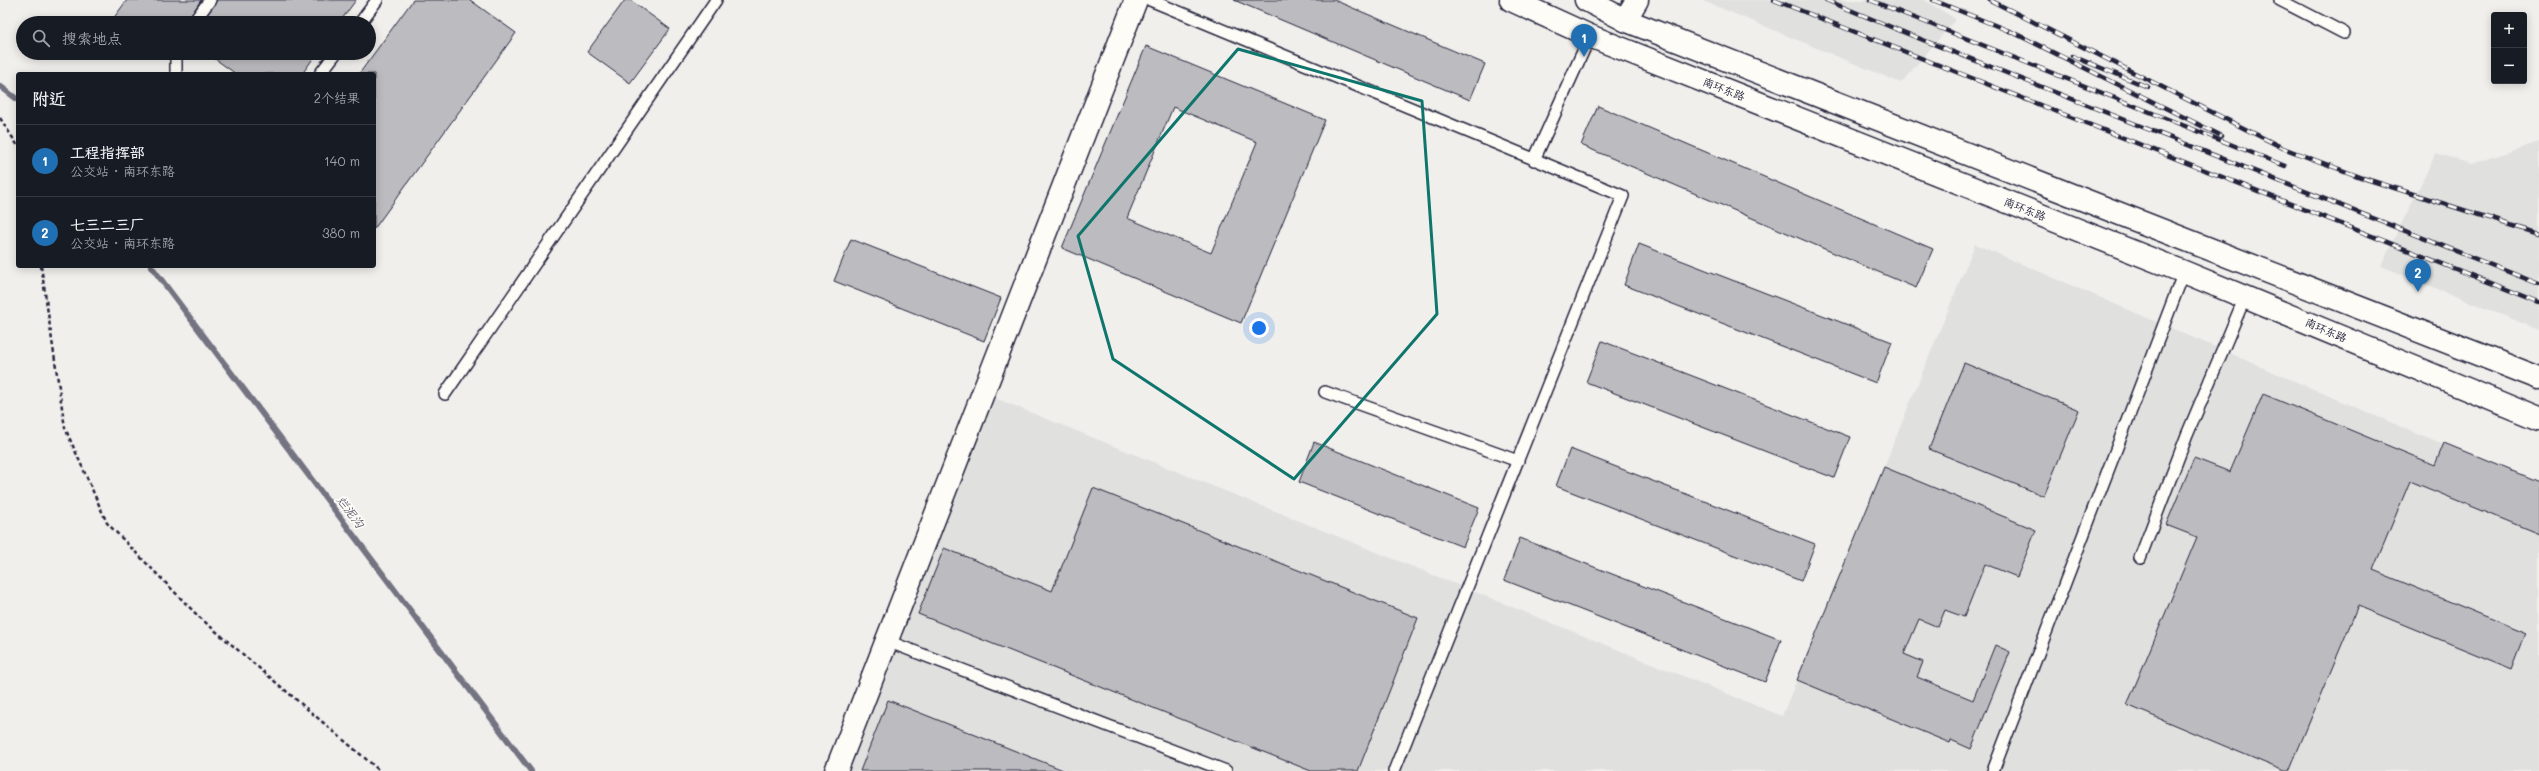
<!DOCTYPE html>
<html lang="zh">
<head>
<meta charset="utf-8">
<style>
	:root { --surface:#171b24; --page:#242831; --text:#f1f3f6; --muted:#9ea1a6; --line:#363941; --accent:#1f6fb2 }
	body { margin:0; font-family:Mali,"LXGW WenKai TC",sans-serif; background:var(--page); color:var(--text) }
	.controls { position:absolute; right:12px; top:12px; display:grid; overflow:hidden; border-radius:4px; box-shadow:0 2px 10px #0003 }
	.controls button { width:36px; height:36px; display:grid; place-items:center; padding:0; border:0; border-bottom:1px solid var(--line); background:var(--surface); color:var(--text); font:20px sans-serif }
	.you { position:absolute; left:1259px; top:328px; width:14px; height:14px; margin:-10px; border:3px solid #fff; border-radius:50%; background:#1a73e8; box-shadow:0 0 0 6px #1a73e833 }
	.badge { display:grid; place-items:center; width:26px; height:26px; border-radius:50%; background:var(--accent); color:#fff; font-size:13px; font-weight:700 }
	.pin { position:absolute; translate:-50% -33px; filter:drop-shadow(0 1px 2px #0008) }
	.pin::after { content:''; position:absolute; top:21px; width:14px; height:12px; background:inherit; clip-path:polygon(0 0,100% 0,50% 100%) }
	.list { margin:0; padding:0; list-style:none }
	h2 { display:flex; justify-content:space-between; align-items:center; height:52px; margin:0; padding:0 16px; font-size:17px }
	h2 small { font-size:13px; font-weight:400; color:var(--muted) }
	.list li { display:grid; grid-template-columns:26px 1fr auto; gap:12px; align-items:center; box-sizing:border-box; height:72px; padding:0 16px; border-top:1px solid var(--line) }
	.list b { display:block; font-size:15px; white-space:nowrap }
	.list p { margin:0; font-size:13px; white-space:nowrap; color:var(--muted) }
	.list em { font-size:13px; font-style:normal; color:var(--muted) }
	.icon { flex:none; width:22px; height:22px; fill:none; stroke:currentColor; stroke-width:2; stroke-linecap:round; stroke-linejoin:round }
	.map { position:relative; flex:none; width:2539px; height:771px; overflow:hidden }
	.search { position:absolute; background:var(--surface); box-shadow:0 2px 10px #0003; left:16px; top:16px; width:360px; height:44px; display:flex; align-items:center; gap:10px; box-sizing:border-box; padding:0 14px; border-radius:22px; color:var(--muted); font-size:15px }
	.panel { position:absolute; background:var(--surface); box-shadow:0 2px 10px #0003; left:16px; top:72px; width:360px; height:196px; border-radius:4px }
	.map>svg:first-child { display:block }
</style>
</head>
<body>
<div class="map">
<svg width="2539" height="771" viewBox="0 0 2539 771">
	<rect width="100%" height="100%" fill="#f0efec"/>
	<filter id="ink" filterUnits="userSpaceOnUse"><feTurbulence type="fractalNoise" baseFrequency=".025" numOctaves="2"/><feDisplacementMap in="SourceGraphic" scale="8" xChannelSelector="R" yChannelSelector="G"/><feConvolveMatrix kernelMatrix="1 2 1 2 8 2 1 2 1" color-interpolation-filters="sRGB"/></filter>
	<g filter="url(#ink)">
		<path fill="#e0e0df" d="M1701,0H1924L1956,19L1901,83Z
			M2539,142V330L2381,266L2436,153L2471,164Z
			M1975,244L2539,486V771H836L995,398L1782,716Z"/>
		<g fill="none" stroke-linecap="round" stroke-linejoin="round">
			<path stroke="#737381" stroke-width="6" d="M0,86L18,100
				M151,266L531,771"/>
		</g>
		<path fill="#bcbcc0" stroke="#22223b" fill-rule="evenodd" d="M127,0H201L186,23H110Z
			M217,0H356L339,23H202Z
			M413,0H470L516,33L374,229V74H359Z
			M625,0H630L670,29L630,83L587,52Z
			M1234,0H1334L1485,64L1470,100Z
			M1146,46L1325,120L1241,323L1062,248ZM1173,107L1257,142L1211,253L1127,218Z
			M207,53H317L302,74H236Z
			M1598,106L1933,249L1916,288L1581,145Z
			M851,239L1001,298L984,341L834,281Z
			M1639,244L1892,342L1876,383L1624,285Z
			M1602,341L1850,437L1834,478L1586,382Z
			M1964,363L2079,410L2044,496L1929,449Z
			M2263,394L2435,465L2444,443L2539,482V534L2410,481L2373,570L2526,633L2512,669L2358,606L2289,771H2284L2127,705L2197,537L2166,525L2194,458L2230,472Z
			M1314,442L1479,508L1463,547L1299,482Z
			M1570,449L1815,544L1801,581L1556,486Z
			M1884,467L2036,530L2017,577L1985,564L1964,617L1945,610L1938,627L1919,619L1904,654L1923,662L1917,677L1973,700L1995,645L2010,652L1971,749L1951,740L1950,743L1797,680Z
			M1093,488L1418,618L1358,771H1311L918,614L944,548L1052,591Z
			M1520,538L1781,640L1765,682L1504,580Z
			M888,700L1063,770V771H860Z"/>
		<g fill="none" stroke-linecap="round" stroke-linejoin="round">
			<g stroke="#22223b" stroke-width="14">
				<path id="service" d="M1150,0L1623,196L1394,771
					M2280,0L2344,33
					M193,23L210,0
					M360,23L377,0
					M176,53V74
					M320,74L336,53
					M1534,160L1590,36
					M1325,392L1518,461
					M445,394L716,0
					M2140,558L2187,435L2245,297
					M887,641L1226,771
					M1993,771L2184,272"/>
			</g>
			<g stroke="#22223b" stroke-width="25">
				<path id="minor" d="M1625,20L1637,0
					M836,771L1136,0"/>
			</g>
			<g stroke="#22223b" stroke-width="25">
				<path id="trunk" d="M1511,0L1590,36L2184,272L2539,419
					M1586,0L1625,20L2539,378"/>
			</g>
			<path stroke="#22223b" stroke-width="2.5" stroke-dasharray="4 3" stroke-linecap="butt" d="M0,118L18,146
				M41,266L65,428L107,523L198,616L380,771"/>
			<use href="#service" stroke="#fdfcf7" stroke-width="11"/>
			<use href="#minor" stroke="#fdfcf7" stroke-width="22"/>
			<use href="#trunk" stroke="#fdfcf7" stroke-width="22"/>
			<g stroke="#22223b" stroke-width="4.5">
				<path id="rail" d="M1774,0L2539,302
					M1826,0L1908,34L2539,284
					M1870,0L2285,166
					M1933,0L2014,33
					M1990,0L2283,148L2363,178L2539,234
					M2010,31L2222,136
					M2072,56L2148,87"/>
			</g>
			<use href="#rail" stroke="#fdfcf7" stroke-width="3" stroke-dasharray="9" stroke-linecap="butt"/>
		</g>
	</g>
	<path fill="none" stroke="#0f766e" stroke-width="3" stroke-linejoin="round" d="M1238,49L1422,101L1437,314L1294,479L1113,359L1078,236Z"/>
	<g text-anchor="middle" stroke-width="3.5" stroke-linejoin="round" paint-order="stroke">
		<g font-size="11" fill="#22223b" stroke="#fdfcf7">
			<text transform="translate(1724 89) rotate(22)" y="4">南环东路</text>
			<text transform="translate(2025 209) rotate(22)" y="4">南环东路</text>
			<text transform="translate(2326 330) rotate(23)" y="4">南环东路</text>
		</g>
		<g font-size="12" font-style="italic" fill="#58586a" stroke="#fdfcf7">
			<text transform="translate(350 512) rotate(53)" y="4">烂泥沟</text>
		</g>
	</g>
</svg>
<div class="controls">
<button>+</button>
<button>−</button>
</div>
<div class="you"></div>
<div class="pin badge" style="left:1584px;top:57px">1</div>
<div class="pin badge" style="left:2418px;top:292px">2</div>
<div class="search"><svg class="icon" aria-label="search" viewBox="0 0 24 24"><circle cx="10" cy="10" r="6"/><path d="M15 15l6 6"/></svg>搜索地点</div>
<section class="panel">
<h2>附近<small>2个结果</small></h2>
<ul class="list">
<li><span class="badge">1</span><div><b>工程指挥部</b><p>公交站 · 南环东路</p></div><em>140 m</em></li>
<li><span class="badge">2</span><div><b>七三二三厂</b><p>公交站 · 南环东路</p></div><em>380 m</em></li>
</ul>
</section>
</div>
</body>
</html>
